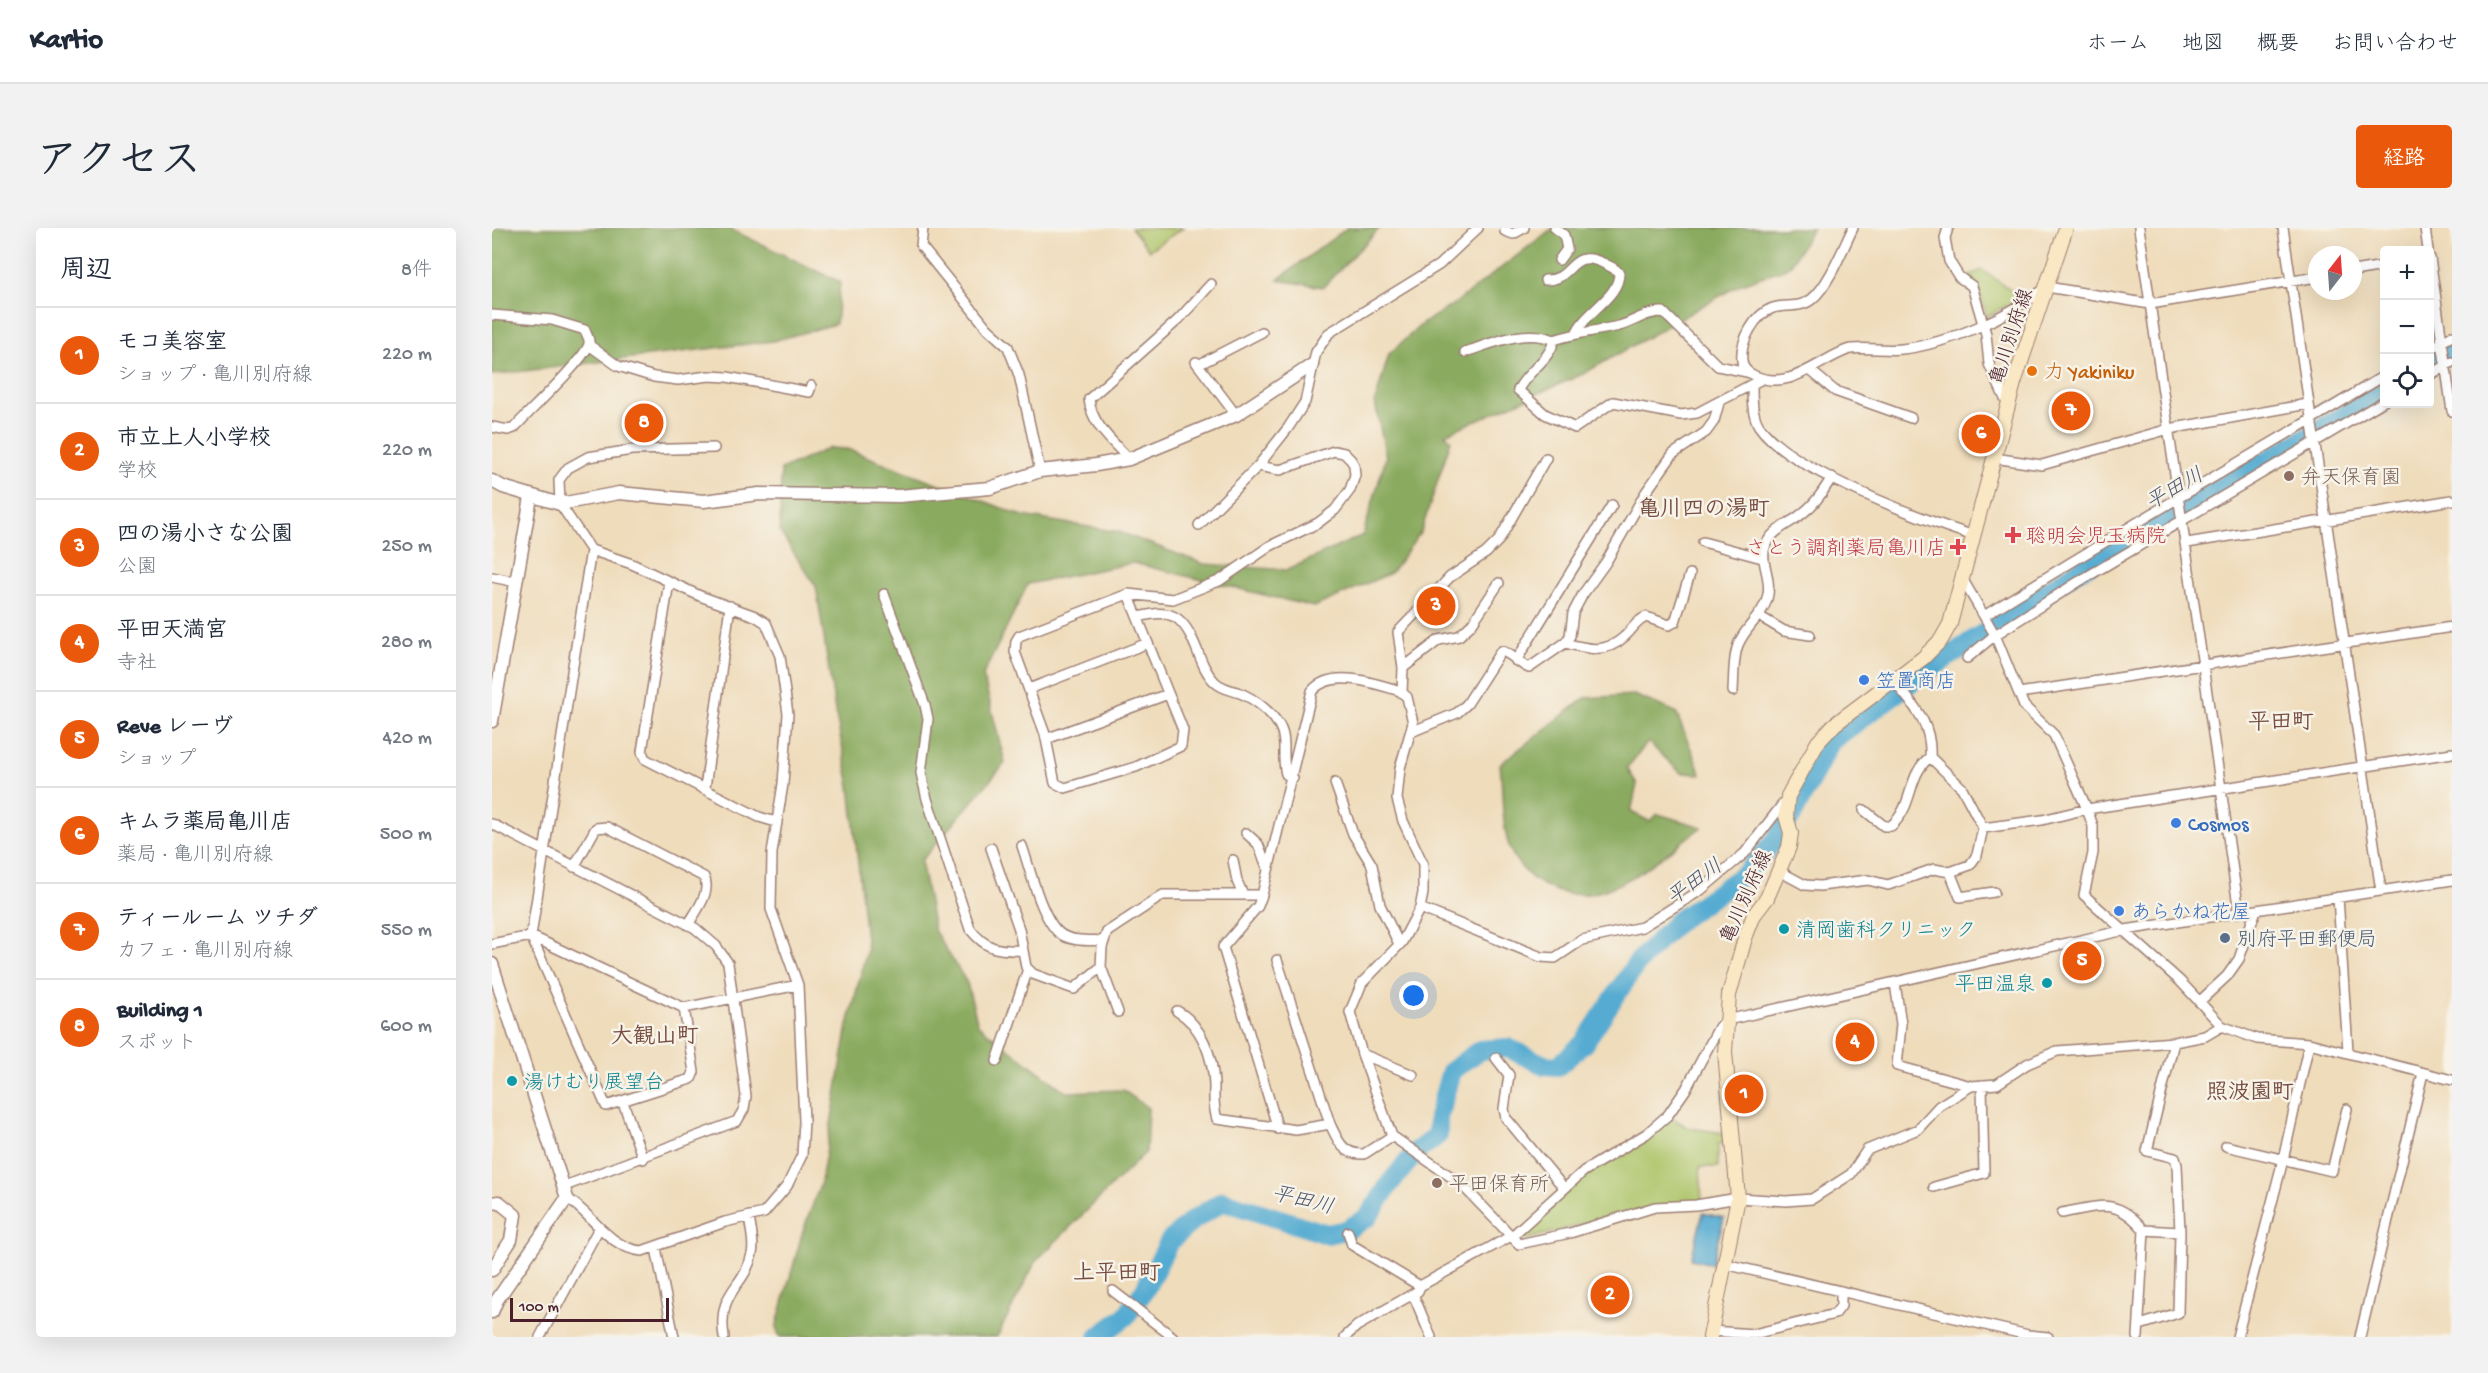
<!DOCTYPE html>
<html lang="ja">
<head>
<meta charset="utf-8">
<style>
	:root { --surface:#fff; --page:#f2f2f3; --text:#1f2937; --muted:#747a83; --line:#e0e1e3; --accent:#ea580c }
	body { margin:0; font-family:"Gochi Hand","Klee One",sans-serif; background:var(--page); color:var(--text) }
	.controls { position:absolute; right:18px; top:18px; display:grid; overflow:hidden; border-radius:6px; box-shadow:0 6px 24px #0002 }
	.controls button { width:54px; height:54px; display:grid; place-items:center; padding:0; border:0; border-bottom:2px solid var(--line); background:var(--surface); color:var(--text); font:30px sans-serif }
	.compass { position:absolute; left:1816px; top:18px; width:54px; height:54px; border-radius:50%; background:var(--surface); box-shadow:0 6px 24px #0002; rotate:17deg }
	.scale { position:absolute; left:18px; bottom:15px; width:159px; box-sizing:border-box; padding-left:6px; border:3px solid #4a1f2b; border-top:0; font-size:16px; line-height:21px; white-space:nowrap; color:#4a1f2b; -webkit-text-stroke:4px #f7f3e8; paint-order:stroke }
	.you { position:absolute; left:922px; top:768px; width:21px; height:21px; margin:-15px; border:4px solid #fff; border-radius:50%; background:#1a73e8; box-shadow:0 0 0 9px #1a73e833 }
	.badge { display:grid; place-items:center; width:39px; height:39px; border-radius:50%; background:var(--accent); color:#fff; font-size:20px; font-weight:700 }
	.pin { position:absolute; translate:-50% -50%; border:3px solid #fff; box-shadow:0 2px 6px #0006 }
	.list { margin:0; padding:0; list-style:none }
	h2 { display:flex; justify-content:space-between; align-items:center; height:78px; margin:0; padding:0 24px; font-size:26px }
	h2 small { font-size:20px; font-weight:400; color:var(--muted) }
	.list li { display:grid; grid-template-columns:39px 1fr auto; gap:18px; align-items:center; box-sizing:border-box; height:96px; padding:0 24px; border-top:2px solid var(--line) }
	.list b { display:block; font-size:22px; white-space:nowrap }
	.list p { margin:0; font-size:20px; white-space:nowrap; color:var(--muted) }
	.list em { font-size:20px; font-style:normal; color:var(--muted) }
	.icon { flex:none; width:33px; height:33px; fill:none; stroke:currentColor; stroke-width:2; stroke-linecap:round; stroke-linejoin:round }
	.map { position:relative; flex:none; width:1960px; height:1109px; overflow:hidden; border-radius:6px }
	header { display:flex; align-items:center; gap:36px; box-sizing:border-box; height:84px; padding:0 30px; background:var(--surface); border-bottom:2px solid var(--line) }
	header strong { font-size:28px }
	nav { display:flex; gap:33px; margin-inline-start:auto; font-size:21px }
	.intro { display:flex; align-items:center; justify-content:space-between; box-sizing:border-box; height:144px; padding:0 36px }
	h1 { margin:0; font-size:42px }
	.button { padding:15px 27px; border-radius:6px; background:var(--accent); color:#fff; font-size:21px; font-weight:700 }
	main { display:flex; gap:36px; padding:0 36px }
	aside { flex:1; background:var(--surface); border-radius:6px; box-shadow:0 6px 24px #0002 }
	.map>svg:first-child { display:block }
</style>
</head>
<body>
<header>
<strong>Kartio</strong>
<nav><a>ホーム</a><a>地図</a><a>概要</a><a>お問い合わせ</a></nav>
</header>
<div class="intro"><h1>アクセス</h1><a class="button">経路</a></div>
<main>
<aside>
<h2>周辺<small>8件</small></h2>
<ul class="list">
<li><span class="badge">1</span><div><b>モコ美容室</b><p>ショップ · 亀川別府線</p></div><em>220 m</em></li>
<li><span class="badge">2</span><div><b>市立上人小学校</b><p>学校</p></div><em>220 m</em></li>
<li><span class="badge">3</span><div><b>四の湯小さな公園</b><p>公園</p></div><em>250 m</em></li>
<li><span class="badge">4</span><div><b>平田天満宮</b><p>寺社</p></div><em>280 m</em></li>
<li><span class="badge">5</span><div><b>Reve レーヴ</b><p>ショップ</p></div><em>420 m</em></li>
<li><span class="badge">6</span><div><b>キムラ薬局亀川店</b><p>薬局 · 亀川別府線</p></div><em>500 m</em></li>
<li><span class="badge">7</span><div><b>ティールーム ツチダ</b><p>カフェ · 亀川別府線</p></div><em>550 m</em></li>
<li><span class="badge">8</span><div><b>Building 1</b><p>スポット</p></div><em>600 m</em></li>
</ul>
</aside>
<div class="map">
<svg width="1960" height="1109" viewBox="0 0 1960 1109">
	<rect width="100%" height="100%" fill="#f7f3e8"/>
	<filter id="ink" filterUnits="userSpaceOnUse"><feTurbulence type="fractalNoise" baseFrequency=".0167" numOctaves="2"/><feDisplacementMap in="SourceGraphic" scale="12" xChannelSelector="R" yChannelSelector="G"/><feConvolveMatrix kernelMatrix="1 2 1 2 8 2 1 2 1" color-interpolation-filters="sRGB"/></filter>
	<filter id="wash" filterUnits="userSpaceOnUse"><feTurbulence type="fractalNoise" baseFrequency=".008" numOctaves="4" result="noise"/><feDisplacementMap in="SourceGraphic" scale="24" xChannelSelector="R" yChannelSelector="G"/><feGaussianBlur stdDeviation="1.35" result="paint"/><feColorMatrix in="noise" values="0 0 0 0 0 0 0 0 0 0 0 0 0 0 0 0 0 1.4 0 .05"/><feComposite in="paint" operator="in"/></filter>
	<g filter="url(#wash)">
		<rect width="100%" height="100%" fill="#efdcbb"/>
		<path fill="#aec56b" stroke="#7c724b" stroke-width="1.5" d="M639,0H691L657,22Z
			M1490,42L1529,69L1495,89L1485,56L1475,48Z
			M1180,890L1197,900L1232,905V915L1226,916V939H1208L1210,974L1129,986L1029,1013L1026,1008L1095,946L1138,922Z"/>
		<path fill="#8aaa5f" stroke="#6a6445" stroke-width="1.5" d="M0,0H236L348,54L344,96L281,113L0,147Z
			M855,0H888L831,59L785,52Z
			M1061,0H1321L1297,39L1247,57L1091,146L953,206L959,212L929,304L899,345L822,379L641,335L536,356L491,447L513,535L429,633L442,702L475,755L486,797L574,864L631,862L656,880L654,924L544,1033L505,1109H288L284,1100L310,1006L329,954L356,797L375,721L358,558L343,482L324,358L288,304L289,242L337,220L355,221L531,288L627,304L712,336L795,342L871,307L894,229L883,174L897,126L930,96L962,76Z
			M1142,467L1184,484L1209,546L1189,545L1156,514L1135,540L1145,556L1139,584L1157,593L1166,586L1210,599C1167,629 1109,689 1053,658C1037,650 1023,635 1017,618C1009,593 1011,562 1008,536L1093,470Z"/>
		<path fill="#54abd1" stroke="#4f657e" stroke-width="1.5" d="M1211,985L1232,990L1220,1036L1199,1031Z"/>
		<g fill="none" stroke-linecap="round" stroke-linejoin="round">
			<path stroke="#54abd1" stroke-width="20" d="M1938,136L1960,122
				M606,1109L633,1089L652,1063L677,1014L700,993L731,973L835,1006L854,1002L876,989L899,954L925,923L946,907V890L959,843L988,822L1016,820L1052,837L1066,838L1092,815L1145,735L1186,693L1254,645L1283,613L1301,586L1339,513L1426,449L1582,345L1892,164"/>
		</g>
	</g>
	<g filter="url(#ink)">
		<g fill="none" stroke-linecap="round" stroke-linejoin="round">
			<g stroke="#9c7e73" stroke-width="12">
				<path id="minor" d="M431,0L429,18L495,100L516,119L527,147L548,243
					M1013,0V3L1021,6L1032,0
					M1063,0L1072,7L1075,21L1067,32
					M1361,0C1351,20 1337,57 1320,71C1308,81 1294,76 1281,80C1263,86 1248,113 1250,132C1250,140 1256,145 1263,148C1298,163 1325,133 1355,122C1364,118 1397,123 1410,121C1456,116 1518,88 1555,59L1658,76L1825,49
					M1456,0L1453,10L1457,33L1467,49L1480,58L1494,106L1497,136L1516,177
					M1647,0L1747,684
					M1791,0L1889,663
					M1933,0L1936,22
					M1938,30L1960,183
					M1861,43L1892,38
					M1053,52C1082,53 1077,19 1111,35C1118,39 1122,39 1127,45C1127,70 1093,83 1084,106
					M0,87L60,92L93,102C94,106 98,111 97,115C96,129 35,185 22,200L16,202L0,199
					M1062,112C1083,105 1105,103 1127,98C1142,94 1156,83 1171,84L1226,138L1255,144
					M97,117L126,138L162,149L186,152L217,148L235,149L317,164L319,158
					M1938,121L1960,108
					M973,124C1001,115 1033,100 1062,112C1058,132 1035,143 1026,162L1053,186L1083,200L1121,174L1189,187L1205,185L1270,151
					M704,134L744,187
					M706,137L770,104
					M1319,143L1343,163L1419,190
					M1938,147L1960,134
					M1260,158C1260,170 1260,187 1267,198C1297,242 1430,291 1482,308
					M1502,230L1550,237L1677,201L1816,176
					M637,231C621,214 599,196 597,171L686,92L719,56
					M707,297L766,238L796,200L813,174L824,124L837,105L947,37L986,0
					M1211,314L1270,330
					M1695,315L1960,272
					M99,322L39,708L114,878L199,851L202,844L192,780
					M0,349L24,354
					M1471,352L1503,407L1532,478L1562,507L1595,581L1601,598V625L1592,667L1688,753L1730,798L1765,811L1817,815L1960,852
					M177,354L150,524L153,531L267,589L284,594
					M392,366L433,477L436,491L429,545L435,571L478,701C494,721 505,723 531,722
					M636,366L691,502L689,518L644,539L573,560L563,555L553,506L523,424L524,413L527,408L636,366L681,371L727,353L778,318L826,295L843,282L858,262L863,247L862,237L859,232L852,225L842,223L788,242L766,238
					M1267,388L1292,403L1318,407
					M1492,388C1624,305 1759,228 1892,148
					M646,389C659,386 674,382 686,391C705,407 706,438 723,454C730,461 740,462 748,465C763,471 779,484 787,497C796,512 789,529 794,546L801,550
					M1073,415C1095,421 1114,426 1132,409C1140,402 1144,393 1154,389L1177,397L1183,394L1198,346
					M1475,430L1503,407L1586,354L1892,173
					M1024,433L1120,277
					M911,440L947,412L967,408L979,397L1007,355
					M1402,453C1422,478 1440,495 1438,529L1470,560L1491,600L1550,592L1595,581L1960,525
					M537,461L656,415
					M1241,463C1242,449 1241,430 1246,417C1254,397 1273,387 1276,366C1280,345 1263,329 1278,310C1286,299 1301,294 1311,285C1324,275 1332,262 1340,249
					M910,465L911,440L906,404L958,349L994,325L1007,312L1054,230
					M1527,465L1960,399
					M919,504L965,485L975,476L1009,423C1020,425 1026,436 1037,440L1073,415L1078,408L1081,385L1091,366L1114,334L1154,264L1181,226L1214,204L1222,193L1227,175
					M554,511L676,466
					M843,555L861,606L880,637L888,677L907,716
					M213,560L238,378
					M1372,582L1392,598H1399C1423,577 1414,548 1438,529
					M0,596L203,700L224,718L236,735L254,868L252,881L245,893L73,958
					M754,605L766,616L776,641
					M530,618C538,640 550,695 570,707C582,714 599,712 612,713
					M499,620L527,701L534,739L541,746L582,761L609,739
					M741,632L745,653L751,667
					M82,639L104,600L115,599L212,649C220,664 204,683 196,697
					M1287,643L1313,657L1328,658L1376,652L1396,657L1442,641L1458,644L1478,637L1485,627L1491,600
					M1458,644L1468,669L1502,664
					M1846,669L1856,823
					M928,680L1049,729L1063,730L1090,712L1150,699L1209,662L1253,625L1294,572
					M0,716L39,708L192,780L306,757
					M785,732L838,896C846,913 851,927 872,926L900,908
					M1403,755L1409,796L1405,838L1479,858L1505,856L1535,836L1565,823L1682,814L1713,808L1730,798
					M1707,774L1735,748L1747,731L1764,682
					M685,783C710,797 721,829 722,857C722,869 721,879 725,891L804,902L838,896
					M626,784L609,739L610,719L615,704L671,667H770
					M870,826L921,847
					M1004,830L1017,847L1012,881L1014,890L1072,960
					M505,833L536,741
					M131,874L151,931
					M786,901L731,719L766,678L770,667L820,463C839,440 883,455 908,463L915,469L921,495L908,540L905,571L911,593L931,636V665L928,680L910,714L870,755L858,784L870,826L900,908L968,955L1027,1016L1078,1005L1163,979L1204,977L1246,970L1294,973L1320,971L1359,946L1375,922L1426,901L1447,878L1479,858
					M1734,918L1840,943L1855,881
					M1442,959L1492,945L1490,857
					M75,970C101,987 117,1020 150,1023L233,994L272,985L295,958L310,927L312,893L306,757L279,681L280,625L291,556L296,486L288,428L274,395L263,388L208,368L140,336L99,322L68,276L67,252L76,240L96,229L140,222L222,220
					M1570,985C1608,978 1625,969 1652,1002L1646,1109
					M1652,1002L1688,1004
					M856,1004L860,1017L928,1058
					M164,1020L182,1109
					M1233,1036L1536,1107L1556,1109
					M621,1063L681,1109
					M921,1066L939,1109
					M1648,1097L1686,1085L1688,1004L1685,937L1683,930L1655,923L1682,814
					M1219,1103L1262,1106L1343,1086L1349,1078V1063
					M48,1109L107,1000
					M232,1109C225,1062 252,1061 260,1026C263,1014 258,1000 257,988
					M853,1109L865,1098L926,1063L928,1058L1021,1007L1092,943L1154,906L1176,887L1194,861L1227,799L1235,792L1633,702L1960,652
					M1745,1109L1791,932L1817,815
					M1868,1109L1931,845"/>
			</g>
			<g stroke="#9c7e73" stroke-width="15">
				<path id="tertiary" d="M0,253L11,259L68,276L127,265L212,273L267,266L407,268L498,260L548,243L604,237L637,231L744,187L820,137
					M0,493L39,269
					M0,736L75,970L5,1072L0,1084
					M0,975L7,974L23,987L19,1012L0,1042"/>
			</g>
			<g stroke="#9c7e73" stroke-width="16">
				<path id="secondary" d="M1218,1109L1246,970L1233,824L1237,767L1253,710L1262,687L1275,670L1297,619L1299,605L1294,588L1296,568L1326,514L1343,496L1431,430L1449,412L1458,396L1522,155L1574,0"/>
			</g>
			<use href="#minor" stroke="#fff" stroke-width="9"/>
			<use href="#tertiary" stroke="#fff" stroke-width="12"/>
			<use href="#secondary" stroke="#fae7c3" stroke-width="14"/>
		</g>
	</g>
	<circle fill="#e8710a" stroke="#f7f3e8" stroke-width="2" cx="1540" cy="143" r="6"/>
	<g fill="#8d6e63" stroke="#f7f3e8" stroke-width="2">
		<circle cx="1797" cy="248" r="6"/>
		<circle cx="945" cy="955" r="6"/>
	</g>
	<g fill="#e0444e" stroke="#f7f3e8" stroke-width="2">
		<path d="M1518 298h6v6h6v6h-6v6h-6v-6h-6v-6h6z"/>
		<path d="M1463 310h6v6h6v6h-6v6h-6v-6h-6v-6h6z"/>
	</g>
	<g fill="#3f7fe0" stroke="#f7f3e8" stroke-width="2">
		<circle cx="1372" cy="452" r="6"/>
		<circle cx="1684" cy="595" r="6"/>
		<circle cx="1627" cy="683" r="6"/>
	</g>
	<g fill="#0f9aa8" stroke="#f7f3e8" stroke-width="2">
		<circle cx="1292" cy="701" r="6"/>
		<circle cx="1555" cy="755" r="6"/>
		<circle cx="20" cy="853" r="6"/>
	</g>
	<circle fill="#5c6f8a" stroke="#f7f3e8" stroke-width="2" cx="1733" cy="710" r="6"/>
	<g text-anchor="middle" stroke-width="5" stroke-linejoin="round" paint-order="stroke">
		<g font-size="20" fill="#4a1f2b" stroke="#f7f3e8">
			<text transform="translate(1518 108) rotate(-72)" y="7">亀川別府線</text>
			<text transform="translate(1253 668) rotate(-66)" y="7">亀川別府線</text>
		</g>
		<g font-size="20" fill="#c56008" stroke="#f7f3e8" text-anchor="start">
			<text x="1552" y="150">力 Yakiniku</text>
		</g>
		<g font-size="20" fill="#785e54" stroke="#f7f3e8" text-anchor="start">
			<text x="1809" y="255">弁天保育園</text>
			<text x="957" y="962">平田保育所</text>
		</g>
		<g font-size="20" fill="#be3a42" stroke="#f7f3e8" text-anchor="start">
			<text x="1534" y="314">聡明会児玉病院</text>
			<text x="1454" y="326" text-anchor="end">さとう調剤薬局亀川店</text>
		</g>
		<g font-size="20" fill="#366cbe" stroke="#f7f3e8" text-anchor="start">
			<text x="1384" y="459">笠置商店</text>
			<text x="1696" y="602">Cosmos</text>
			<text x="1639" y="690">あらかね花屋</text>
		</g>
		<g font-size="20" fill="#0d838f" stroke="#f7f3e8" text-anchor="start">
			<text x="1304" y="708">清岡歯科クリニック</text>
			<text x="1543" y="762" text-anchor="end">平田温泉</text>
			<text x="32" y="860">湯けむり展望台</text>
		</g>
		<g font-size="20" fill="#4e5e75" stroke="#f7f3e8" text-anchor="start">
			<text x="1745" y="717">別府平田郵便局</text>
		</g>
		<g font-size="21" font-style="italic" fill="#4e576d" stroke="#f7f3e8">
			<text transform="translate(1682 260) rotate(-30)" y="7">平田川</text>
			<text transform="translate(1202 653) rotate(-36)" y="7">平田川</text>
			<text transform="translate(811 971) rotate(14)" y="7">平田川</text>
		</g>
		<g font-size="22" font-weight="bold" fill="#784d41" stroke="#f7f3e8">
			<text x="1212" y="287">亀川四の湯町</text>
			<text x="1789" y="500">平田町</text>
			<text x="163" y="814">大観山町</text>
			<text x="1758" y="870">照波園町</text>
			<text x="625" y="1051">上平田町</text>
		</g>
	</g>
</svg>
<div class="controls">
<button>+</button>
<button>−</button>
<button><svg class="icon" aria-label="locate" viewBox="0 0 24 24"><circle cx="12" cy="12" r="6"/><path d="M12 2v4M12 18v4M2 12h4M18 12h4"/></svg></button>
</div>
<svg class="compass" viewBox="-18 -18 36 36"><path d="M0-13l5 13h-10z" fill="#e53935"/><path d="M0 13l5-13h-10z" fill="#747a83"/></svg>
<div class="scale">100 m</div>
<div class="you"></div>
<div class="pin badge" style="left:1252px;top:866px">1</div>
<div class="pin badge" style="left:1118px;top:1067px">2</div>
<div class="pin badge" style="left:944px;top:378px">3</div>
<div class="pin badge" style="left:1363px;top:814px">4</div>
<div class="pin badge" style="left:1590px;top:733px">5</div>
<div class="pin badge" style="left:1489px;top:206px">6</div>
<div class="pin badge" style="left:1579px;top:183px">7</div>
<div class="pin badge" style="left:152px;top:195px">8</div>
</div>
</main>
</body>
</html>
